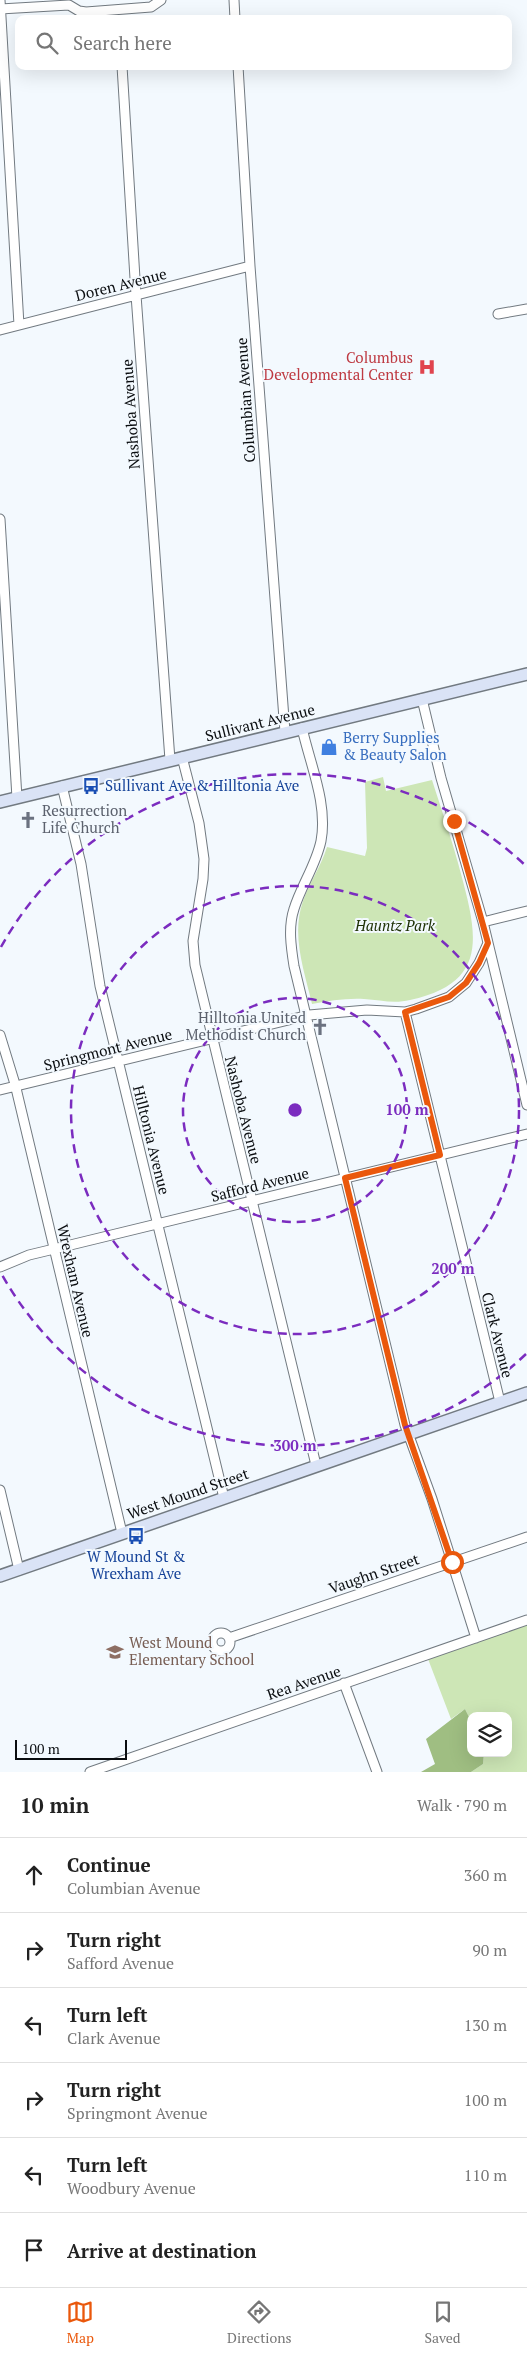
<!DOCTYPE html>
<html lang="en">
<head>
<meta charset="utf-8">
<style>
	:root { --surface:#fff; --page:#f2f2f2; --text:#222; --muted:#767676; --line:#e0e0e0; --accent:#ea580c }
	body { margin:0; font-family:"PT Serif",serif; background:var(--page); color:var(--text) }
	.controls { position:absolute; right:15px; bottom:15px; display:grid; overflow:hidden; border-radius:10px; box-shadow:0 5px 20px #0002 }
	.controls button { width:45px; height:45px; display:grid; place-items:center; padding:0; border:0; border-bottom:1px solid var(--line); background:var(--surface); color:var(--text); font:25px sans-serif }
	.scale { position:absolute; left:15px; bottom:12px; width:112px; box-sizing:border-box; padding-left:5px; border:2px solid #0a0d10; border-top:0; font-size:14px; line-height:18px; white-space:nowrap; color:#0a0d10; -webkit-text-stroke:4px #f3f9fe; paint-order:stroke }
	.stop { position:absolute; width:15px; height:15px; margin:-11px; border:4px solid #ea580c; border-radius:50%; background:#fff }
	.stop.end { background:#ea580c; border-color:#fff; box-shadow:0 1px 5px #0008 }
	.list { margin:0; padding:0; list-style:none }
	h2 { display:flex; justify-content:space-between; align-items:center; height:65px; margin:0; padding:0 20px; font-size:21px }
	h2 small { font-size:16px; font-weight:400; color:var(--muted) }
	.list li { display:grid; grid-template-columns:32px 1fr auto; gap:15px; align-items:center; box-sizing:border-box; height:75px; padding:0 20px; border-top:1px solid var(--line) }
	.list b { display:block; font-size:19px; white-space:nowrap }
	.list p { margin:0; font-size:16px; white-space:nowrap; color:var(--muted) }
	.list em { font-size:16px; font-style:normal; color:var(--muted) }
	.icon { flex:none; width:28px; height:28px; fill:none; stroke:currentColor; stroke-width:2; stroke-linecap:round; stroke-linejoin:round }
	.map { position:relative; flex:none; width:527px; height:1772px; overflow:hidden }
	.search { position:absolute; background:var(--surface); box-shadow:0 5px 20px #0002; left:15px; right:15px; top:15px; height:55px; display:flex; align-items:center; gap:12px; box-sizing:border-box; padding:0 18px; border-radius:10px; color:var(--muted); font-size:19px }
	.sheet { height:515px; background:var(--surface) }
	nav { display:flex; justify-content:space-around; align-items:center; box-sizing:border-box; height:70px; border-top:1px solid var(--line); background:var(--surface); font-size:14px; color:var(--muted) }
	nav a { display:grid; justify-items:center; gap:2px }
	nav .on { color:var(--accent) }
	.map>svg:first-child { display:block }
</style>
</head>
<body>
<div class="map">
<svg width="527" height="1772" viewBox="0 0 527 1772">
	<rect width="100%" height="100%" fill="#f3f9fe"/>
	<path fill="#cde6b6" d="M383,777L386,791L432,780C442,811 453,843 461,874C478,937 488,983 410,1000C394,1004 380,1000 364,999C346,998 329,1001 312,1004C304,970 291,935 303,901C310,882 321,866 327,847L365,856L367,848L365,782Z
		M527,1624V1772H471L483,1764L484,1753H508V1716H471V1721L465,1709L451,1719L428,1659Z"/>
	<path fill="#9fbe82" d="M465,1709L471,1721V1753H484L483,1764L471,1772H421L435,1764L426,1739Z"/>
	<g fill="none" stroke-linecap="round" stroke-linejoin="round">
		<g stroke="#727a81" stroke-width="11">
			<path id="street" d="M0,0L19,325
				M234,0L235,19
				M0,9L69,5L79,11L86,12L151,7L161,0
				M122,66L136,295L170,760
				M238,66L250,266L285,732
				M498,314L527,309
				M0,330L250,266
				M0,519L17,798
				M422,699L441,778L483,922L527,1105
				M302,728C310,764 328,804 321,841C316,865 301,886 294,909C288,927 291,947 294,966L405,1425L432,1499L476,1638
				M182,757L199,823L204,859L203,879L193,941L195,965L316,1465
				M62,786L81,864L100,986L224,1498
				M483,922L527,911
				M405,1012L500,1402
				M0,1035L15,1084L122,1533
				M0,1090L309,1015L367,1010L405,1012L416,1009L449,997L466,983L479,963L488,943
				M0,1267L29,1255L54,1249L527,1134
				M0,1490L19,1570
				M212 1642a9 9 0 1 1 18 0a9 9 0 1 1-18 0Z
				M229,1638L527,1537
				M344,1683L377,1772
				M90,1772L527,1620"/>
		</g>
		<g stroke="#727a81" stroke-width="14">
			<path id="secondary" d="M0,802L527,674
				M0,1576L527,1393"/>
		</g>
		<use href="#street" stroke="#fff" stroke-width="9"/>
		<use href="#secondary" stroke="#dae3f6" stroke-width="11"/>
	</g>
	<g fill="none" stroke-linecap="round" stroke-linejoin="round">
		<path stroke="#ea580c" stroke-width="6" d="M452,1562L405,1425L345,1178L440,1155L405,1012L449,997L466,983L479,963L488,943L454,821"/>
	</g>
	<g fill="none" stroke="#7b2cbf" stroke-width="2.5" stroke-dasharray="9 6">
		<circle cx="295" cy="1110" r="112"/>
		<circle cx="295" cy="1110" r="224"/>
		<path d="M526 1354A336 336 0 0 1 1 1273M1 947A336 336 0 0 1 526 866"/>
	</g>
	<defs>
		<g id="hospital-bare" transform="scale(1.35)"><path d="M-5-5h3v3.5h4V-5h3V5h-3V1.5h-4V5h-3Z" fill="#e0444e" stroke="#f3f9fe" stroke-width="2.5" paint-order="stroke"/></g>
		<g id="shop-bare" transform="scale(1.35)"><path d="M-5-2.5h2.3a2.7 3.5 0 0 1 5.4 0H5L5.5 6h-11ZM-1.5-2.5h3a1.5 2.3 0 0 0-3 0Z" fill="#3f7fe0" stroke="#f3f9fe" stroke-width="2.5" paint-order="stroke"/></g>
		<g id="bus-bare" transform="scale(1.35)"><path d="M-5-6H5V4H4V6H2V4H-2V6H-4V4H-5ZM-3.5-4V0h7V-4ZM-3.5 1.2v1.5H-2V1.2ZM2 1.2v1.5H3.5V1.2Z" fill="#1a4fb4" stroke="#f3f9fe" stroke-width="2.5" paint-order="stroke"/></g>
		<g id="church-bare" transform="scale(1.35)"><path d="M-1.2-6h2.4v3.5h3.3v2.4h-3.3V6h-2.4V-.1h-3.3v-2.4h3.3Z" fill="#6b7280" stroke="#f3f9fe" stroke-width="2.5" paint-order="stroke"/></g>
		<g id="school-bare" transform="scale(1.35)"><path d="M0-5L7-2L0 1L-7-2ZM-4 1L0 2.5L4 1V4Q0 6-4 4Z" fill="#8d6e63" stroke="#f3f9fe" stroke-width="2.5" paint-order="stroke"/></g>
	</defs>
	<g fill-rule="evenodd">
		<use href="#hospital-bare" x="427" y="367"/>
		<use href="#shop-bare" x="329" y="747"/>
		<use href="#bus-bare" x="91" y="786"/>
		<use href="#church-bare" x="28" y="820"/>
		<use href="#church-bare" x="320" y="1027"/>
		<use href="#bus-bare" x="136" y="1536"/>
		<use href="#school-bare" x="115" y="1652"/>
	</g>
	<g text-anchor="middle" stroke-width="4" stroke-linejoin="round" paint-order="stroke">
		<g font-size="15" fill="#0a0d10" stroke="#f3f9fe">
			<text transform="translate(121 285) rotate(-14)" y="5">Doren Avenue</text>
			<text transform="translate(246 400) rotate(-94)" y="5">Columbian Avenue</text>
			<text transform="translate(131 414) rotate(-94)" y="5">Nashoba Avenue</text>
			<text transform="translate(260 723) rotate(-14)" y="5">Sullivant Avenue</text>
			<text transform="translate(108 1050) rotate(-14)" y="5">Springmont Avenue</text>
			<text transform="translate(243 1110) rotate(76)" y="5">Nashoba Avenue</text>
			<text transform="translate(151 1140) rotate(76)" y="5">Hilltonia Avenue</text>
			<text transform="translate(260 1185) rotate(-14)" y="5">Safford Avenue</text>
			<text transform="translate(75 1281) rotate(77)" y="5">Wrexham Avenue</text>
			<text transform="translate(497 1335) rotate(76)" y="5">Clark Avenue</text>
			<text transform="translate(188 1494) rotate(-19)" y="5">West Mound Street</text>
			<text transform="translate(374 1574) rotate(-19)" y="5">Vaughn Street</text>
			<text transform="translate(304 1683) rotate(-19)" y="5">Rea Avenue</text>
		</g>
		<g font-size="15" fill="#be3a42" stroke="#f3f9fe" text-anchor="end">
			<text x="413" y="363">Columbus<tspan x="413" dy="17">Developmental Center</tspan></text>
		</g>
		<g font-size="15" fill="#366cbe" stroke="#f3f9fe" text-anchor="start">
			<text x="343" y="743">Berry Supplies<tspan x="343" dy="17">&amp; Beauty Salon</tspan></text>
		</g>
		<g font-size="15" fill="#164399" stroke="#f3f9fe" text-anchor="start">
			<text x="105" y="791">Sullivant Ave &amp; Hilltonia Ave</text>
			<text x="136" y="1562" text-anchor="middle">W Mound St &amp;<tspan x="136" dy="17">Wrexham Ave</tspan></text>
		</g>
		<g font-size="15" fill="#5b616d" stroke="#f3f9fe" text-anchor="start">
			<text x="42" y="816">Resurrection<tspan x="42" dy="17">Life Church</tspan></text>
			<text x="306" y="1023" text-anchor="end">Hilltonia United<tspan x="306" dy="17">Methodist Church</tspan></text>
		</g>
		<g font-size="15" font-style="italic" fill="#203307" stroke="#f3f9fe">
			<text x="395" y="931">Hauntz Park</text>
		</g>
		<g font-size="15" fill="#785e54" stroke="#f3f9fe" text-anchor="start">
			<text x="129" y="1648">West Mound<tspan x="129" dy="17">Elementary School</tspan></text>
		</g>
	</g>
	<circle cx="295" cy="1110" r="8" fill="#7b2cbf" stroke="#f3f9fe" stroke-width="2.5"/>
	<g font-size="15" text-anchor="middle" font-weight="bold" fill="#7b2cbf" stroke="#f3f9fe" stroke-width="4" stroke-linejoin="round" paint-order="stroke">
		<text x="407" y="1115">100 m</text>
		<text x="453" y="1274">200 m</text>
		<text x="295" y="1451">300 m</text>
	</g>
</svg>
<div class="controls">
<button><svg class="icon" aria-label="layers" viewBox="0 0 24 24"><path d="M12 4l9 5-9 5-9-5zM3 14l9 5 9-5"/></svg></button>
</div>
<div class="scale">100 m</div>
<div class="stop" style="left:452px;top:1562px"></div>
<div class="stop end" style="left:454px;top:821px"></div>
<div class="search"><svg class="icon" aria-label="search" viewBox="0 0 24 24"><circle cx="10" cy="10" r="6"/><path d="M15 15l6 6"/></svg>Search here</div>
</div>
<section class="sheet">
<h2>10 min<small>Walk · 790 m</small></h2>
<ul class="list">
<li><svg class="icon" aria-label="ahead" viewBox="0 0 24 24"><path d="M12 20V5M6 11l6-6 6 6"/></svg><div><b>Continue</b><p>Columbian Avenue</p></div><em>360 m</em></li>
<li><svg class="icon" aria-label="right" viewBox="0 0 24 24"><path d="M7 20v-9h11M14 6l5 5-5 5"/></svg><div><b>Turn right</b><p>Safford Avenue</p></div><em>90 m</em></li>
<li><svg class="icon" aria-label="left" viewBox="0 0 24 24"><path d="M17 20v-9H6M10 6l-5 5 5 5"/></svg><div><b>Turn left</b><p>Clark Avenue</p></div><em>130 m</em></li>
<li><svg class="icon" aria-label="right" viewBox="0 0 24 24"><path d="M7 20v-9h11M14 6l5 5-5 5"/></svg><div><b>Turn right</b><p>Springmont Avenue</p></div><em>100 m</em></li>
<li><svg class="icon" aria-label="left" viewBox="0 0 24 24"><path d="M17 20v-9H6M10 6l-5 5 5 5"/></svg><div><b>Turn left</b><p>Woodbury Avenue</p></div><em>110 m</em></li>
<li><svg class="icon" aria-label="arrive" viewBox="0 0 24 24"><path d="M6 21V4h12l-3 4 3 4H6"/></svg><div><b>Arrive at destination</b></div></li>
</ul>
</section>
<nav>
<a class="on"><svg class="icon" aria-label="map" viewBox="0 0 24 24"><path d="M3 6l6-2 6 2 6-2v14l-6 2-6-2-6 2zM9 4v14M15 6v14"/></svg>Map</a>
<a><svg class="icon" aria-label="directions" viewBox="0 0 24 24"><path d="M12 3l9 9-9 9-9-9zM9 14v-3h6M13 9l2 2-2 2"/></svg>Directions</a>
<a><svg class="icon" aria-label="saved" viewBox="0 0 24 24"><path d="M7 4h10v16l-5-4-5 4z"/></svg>Saved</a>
</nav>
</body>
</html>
